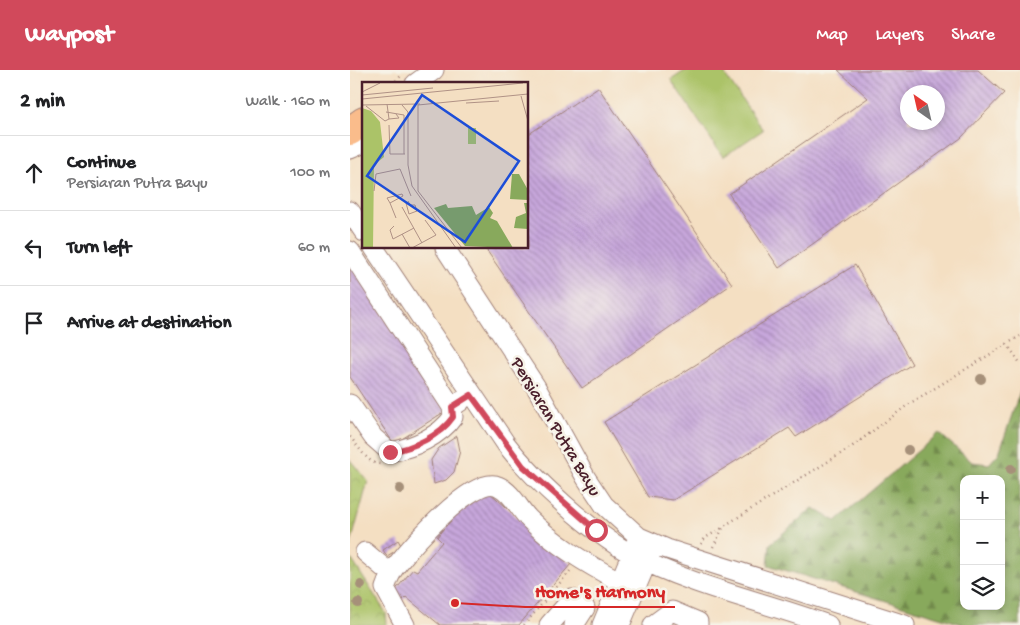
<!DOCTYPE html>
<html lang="en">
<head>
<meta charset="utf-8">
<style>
	:root { --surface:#fff; --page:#f2f2f2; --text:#202124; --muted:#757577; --line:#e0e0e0; --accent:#d1495b }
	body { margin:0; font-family:"Gochi Hand",sans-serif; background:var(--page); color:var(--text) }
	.controls { position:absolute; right:15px; bottom:15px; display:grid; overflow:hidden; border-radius:10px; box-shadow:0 2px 8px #0003 }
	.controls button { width:45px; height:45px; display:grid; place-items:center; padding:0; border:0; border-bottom:1px solid var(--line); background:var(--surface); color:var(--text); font:25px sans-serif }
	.compass { position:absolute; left:550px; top:15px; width:45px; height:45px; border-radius:50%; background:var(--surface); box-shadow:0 2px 8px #0003; rotate:326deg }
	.stop { position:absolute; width:15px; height:15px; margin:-11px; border:4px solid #d1495b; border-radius:50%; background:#fff }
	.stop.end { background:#d1495b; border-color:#fff; box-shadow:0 1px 5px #0008 }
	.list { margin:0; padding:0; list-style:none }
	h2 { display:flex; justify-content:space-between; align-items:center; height:65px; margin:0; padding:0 20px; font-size:21px }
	h2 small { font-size:16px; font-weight:400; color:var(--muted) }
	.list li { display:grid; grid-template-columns:32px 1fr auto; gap:15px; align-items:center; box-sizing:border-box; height:75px; padding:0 20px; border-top:1px solid var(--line) }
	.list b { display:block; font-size:19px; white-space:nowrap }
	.list p { margin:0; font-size:16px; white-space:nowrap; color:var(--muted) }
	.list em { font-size:16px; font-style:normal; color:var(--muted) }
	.icon { flex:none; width:28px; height:28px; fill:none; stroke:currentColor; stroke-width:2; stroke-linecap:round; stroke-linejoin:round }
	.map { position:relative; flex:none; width:670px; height:555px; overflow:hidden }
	header { display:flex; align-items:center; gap:30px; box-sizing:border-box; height:70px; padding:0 25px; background:var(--accent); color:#fff }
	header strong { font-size:24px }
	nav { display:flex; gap:28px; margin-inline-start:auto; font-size:18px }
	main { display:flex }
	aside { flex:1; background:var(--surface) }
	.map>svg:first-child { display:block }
</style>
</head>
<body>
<header>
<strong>Waypost</strong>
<nav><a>Map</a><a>Layers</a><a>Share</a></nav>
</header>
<main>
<aside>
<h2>2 min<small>Walk · 160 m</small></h2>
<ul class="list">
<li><svg class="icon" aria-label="ahead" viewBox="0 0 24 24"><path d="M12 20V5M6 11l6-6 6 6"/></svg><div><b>Continue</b><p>Persiaran Putra Bayu</p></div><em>100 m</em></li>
<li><svg class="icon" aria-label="left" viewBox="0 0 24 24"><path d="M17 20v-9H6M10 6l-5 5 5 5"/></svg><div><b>Turn left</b></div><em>60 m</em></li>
<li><svg class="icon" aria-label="arrive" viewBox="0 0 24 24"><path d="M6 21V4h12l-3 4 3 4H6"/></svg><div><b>Arrive at destination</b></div></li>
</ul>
</aside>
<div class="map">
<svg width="670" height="555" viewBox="0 0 670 555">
	<defs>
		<pattern id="forest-firs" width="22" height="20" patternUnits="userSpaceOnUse" patternTransform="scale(1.25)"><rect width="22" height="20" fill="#88a95c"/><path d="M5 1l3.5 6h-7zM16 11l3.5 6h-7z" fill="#71894c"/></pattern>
		<pattern id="park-crowns" width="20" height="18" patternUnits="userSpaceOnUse" patternTransform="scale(1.25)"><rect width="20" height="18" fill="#abc368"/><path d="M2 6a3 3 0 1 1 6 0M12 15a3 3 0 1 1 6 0" fill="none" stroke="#95a75a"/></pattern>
		<pattern id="building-back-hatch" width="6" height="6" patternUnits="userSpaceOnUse" patternTransform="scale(1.25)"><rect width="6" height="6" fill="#c7a7dc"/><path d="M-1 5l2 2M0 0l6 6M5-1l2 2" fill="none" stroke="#a487b3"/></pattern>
	</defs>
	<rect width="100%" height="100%" fill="#f7f3e8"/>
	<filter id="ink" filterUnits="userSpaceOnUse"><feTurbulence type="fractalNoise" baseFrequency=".02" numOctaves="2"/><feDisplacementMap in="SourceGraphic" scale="10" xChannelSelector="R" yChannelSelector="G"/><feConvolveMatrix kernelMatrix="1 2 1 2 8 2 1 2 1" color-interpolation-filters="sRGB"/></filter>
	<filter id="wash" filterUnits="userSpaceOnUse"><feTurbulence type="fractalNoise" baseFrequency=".0096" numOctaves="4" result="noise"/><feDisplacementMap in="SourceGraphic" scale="20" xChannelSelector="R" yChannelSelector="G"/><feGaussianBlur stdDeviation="1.12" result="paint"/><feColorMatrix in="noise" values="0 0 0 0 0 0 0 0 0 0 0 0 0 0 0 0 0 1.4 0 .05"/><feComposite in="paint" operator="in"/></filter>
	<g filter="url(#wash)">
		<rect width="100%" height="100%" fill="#f4dfc2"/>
		<path fill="url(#forest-firs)" stroke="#696444" fill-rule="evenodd" d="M670,321V555H615L418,495L420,474L463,438L486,451L589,363L622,392L639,394L649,383ZM614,409H651V536H614Z"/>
		<path fill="url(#park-crowns)" stroke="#7a714a" d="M0,390L18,411L0,477Z
			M0,487L36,543L37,555H0Z"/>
		<path fill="#abc368" stroke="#7a714a" d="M336,0H372L413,60L373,87L321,10Z"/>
		<g id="blocks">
			<path fill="url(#building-back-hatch)" fill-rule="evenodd" d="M488,0H628L654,23L611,68L429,198L379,124L518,28ZM558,22H588V52H558Z
				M248,17L382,214L232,318L135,178H178V62L179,64Z
				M0,192L97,340L44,374L0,307Z
				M505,195L562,294L446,367L439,358L323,430L298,427L254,352Z
				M107,366L110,381L104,402L96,410L84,414L81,390L89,378Z
				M139,422L221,494L169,555H90L56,527L52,531L43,523L63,499L67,501L92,472L87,467L108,440Z
				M48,470L52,477L37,486L33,480Z"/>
		</g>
	</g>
	<g filter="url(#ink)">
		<use href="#blocks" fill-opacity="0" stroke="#9f7f76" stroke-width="1"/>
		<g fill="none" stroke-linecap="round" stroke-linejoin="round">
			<g stroke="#9f7f76" stroke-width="21">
				<path id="minor" d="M65,14L84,0
					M0,79L14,73
					M0,141L14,162
					M24,178L156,374C184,410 241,462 281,484C342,517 413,531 478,555
					M95,178L186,317L236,408L254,435L289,467L317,479L555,555
					M0,181L102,337
					M0,334L23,367L40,382C63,378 90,366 103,347L102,337L111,331
					M15,482L41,504
					M55,555L35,518C38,511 40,503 45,497C59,479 123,404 148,416C162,422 169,439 179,449C205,475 237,494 269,511
					M199,555L222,529L235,538L224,555
					M252,555L286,473
					M270,555L302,480
					M303,555L322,541L348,552V555"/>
			</g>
			<g stroke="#9f7f76" stroke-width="30">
				<path id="highway" d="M0,61L14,51"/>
			</g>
			<path stroke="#9f7f76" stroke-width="2.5" stroke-dasharray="1 4" stroke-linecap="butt" d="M42,14L51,6
				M657,274L670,293
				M0,367C9,376 17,395 32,394
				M351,474L355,468L372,458
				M363,477L374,456L500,378L559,334L670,266
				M174,555L220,501"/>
			<use href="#minor" stroke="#fff" stroke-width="19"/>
			<use href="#highway" stroke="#fabc8b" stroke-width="28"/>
		</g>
		<g fill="#a69079">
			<circle cx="631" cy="309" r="5"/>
			<circle cx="558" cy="380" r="5"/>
			<circle cx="661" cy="399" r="5"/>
			<circle cx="50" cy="419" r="5"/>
			<circle cx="11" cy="515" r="5"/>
			<circle cx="8" cy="533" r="5"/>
		</g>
	</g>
	<g fill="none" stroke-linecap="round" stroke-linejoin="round" filter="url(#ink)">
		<path stroke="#d1495b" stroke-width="6" d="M40,382C63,378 90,366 103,347L102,337L121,325L173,396L246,460"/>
	</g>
	<g text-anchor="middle" stroke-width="5" stroke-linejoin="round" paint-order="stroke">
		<g font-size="18" fill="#4a1f2b" stroke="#f7f3e8">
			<text transform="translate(207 356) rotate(59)" y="6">Persiaran Putra Bayu</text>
		</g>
	</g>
	<g transform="translate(12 12)">
		<rect width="166" height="166" fill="#f4dfc2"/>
		<path d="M150,92H157L166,108V118L148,117ZM162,121H166V147L152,146L154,135L164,131ZM84,122L86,126L110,124L114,133L127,125L131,131L128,136L135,139L151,166L103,164L72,126Z" fill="#88a95c"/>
		<path d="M0,26L9,29L18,40L22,75L12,83L11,166H0Z" fill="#abc368"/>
		<path d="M106,46H114V62H106Z" fill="#abc368"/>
		<path fill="none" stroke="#b09286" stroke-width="1" d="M0,10L18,1M0,13L71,6M159,14L166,39M0,17L161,1M104,21L137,19M0,23L58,22M40,23L46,30V83L50,104L94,166M4,24L23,39L27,37L25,22M24,30L42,33V72M27,37L37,36L34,32M27,43L28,72H43M12,109L14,92L38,87L49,114M28,121L25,116L40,112L41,114L28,121L34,136M44,121L47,132L55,129L53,123H48L46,119M40,125L60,161M32,144L28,148L31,157L52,146M40,152L48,166M50,166L74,153L63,138M100,166L56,109V23L166,12"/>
		<path fill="#1d4ed8" fill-opacity="0.15" stroke="#1d4ed8" stroke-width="2.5" d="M60,13L157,79L103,160L5,94Z"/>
		<rect width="166" height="166" fill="none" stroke="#4a1f2b" stroke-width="2.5"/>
	</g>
	<path fill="none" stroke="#d62828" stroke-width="2" d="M105 533L175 537H325"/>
	<circle fill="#d62828" stroke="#f7f3e8" stroke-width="2" cx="105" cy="533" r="5"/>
	<g font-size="19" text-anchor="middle" font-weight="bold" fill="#d62828" stroke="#f7f3e8" stroke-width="5" stroke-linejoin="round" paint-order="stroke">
		<text x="250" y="527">Home's Harmony</text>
	</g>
</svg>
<div class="controls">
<button>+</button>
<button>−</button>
<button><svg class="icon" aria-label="layers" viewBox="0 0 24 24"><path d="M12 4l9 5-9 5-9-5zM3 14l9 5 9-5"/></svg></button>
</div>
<svg class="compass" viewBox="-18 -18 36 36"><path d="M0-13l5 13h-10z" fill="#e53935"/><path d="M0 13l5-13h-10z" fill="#757577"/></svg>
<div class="stop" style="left:246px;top:460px"></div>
<div class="stop end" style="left:40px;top:382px"></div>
</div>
</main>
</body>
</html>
